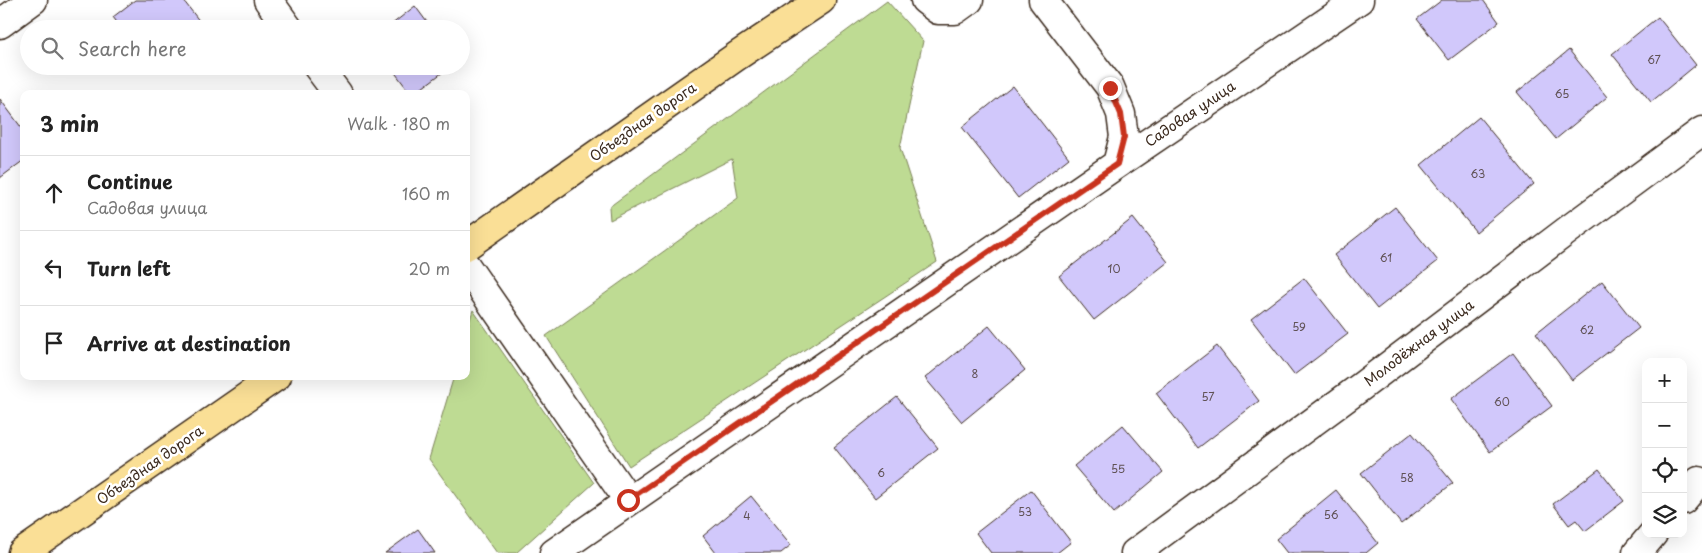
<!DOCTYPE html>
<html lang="en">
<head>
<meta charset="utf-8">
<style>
	:root { --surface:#fff; --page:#f6f6f6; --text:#222; --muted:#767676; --line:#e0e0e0 }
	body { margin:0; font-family:"Playpen Sans",sans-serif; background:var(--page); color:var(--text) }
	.controls { position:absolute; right:15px; bottom:15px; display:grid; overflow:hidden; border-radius:10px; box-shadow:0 5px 20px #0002 }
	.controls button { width:45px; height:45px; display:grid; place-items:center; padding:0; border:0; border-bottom:1px solid var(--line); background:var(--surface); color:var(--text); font:25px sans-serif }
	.stop { position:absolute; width:15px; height:15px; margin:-11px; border:4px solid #c8321e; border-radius:50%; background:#fff }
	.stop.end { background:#c8321e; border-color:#fff; box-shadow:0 1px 5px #0008 }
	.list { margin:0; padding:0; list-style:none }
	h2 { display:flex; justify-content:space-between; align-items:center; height:65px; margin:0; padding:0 20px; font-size:21px }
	h2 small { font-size:16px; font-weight:400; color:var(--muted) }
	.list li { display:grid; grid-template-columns:32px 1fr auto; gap:15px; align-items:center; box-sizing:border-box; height:75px; padding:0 20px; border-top:1px solid var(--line) }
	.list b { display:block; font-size:19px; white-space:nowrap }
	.list p { margin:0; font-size:16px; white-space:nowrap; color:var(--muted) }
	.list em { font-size:16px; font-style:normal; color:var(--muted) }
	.icon { flex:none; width:28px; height:28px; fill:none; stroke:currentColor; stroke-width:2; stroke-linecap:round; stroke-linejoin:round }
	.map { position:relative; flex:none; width:1702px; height:553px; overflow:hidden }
	.search { position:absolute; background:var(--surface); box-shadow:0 5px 20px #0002; left:20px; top:20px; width:450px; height:55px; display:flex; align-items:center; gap:12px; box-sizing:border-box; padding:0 18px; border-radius:28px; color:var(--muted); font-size:19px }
	.panel { position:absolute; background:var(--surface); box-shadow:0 5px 20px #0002; left:20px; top:90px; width:450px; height:290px; border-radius:10px }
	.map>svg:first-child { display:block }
</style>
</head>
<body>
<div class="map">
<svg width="1702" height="553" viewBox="0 0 1702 553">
	<rect width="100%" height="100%" fill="#fff"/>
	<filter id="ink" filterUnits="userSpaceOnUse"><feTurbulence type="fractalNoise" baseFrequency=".02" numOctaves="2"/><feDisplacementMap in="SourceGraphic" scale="10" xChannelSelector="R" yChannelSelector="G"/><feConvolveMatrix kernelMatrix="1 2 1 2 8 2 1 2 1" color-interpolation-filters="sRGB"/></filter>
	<g filter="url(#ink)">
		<path fill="#bedb93" stroke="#7c8258" d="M887,1L923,41L900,148L937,262L629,466L546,336L738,198L732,159L610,220L609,207Z
			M473,310L594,483L516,553H497L429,459L454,376H466V333Z"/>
		<path fill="#d1c8fb" stroke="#3b2a1e" d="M135,0H183L204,27L202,29H122L113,17Z
			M1442,0H1483L1499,22L1449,60L1417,19Z
			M415,6L432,29H386Z
			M1658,17L1696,65L1651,102L1612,54Z
			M1569,50L1607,97L1556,139L1517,92Z
			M390,66H451L414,94H411Z
			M1013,86L1069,158L1018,198L962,127Z
			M0,99L24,131V160L0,178Z
			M1479,117L1534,184L1476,232L1421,165Z
			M1395,207L1438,261L1377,309L1334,255Z
			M1133,218L1168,262L1094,320L1059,276Z
			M1304,278L1348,334L1294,375L1251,319Z
			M1602,281L1639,328L1572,380L1536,333Z
			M989,326L1025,370L962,422L925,378Z
			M1217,346L1259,401L1198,448L1156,393Z
			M1513,353L1552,406L1490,452L1451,399Z
			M897,397L938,448L875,498L834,447Z
			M1123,425L1163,472L1114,513L1074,466Z
			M1412,433L1453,483L1401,524L1361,473Z
			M1599,469L1624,501L1585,531L1576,520L1569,525L1553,504Z
			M1031,490L1071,542L1057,553H991L976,533Z
			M1336,490L1378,543L1366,553H1287L1276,539Z
			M751,496L791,545L781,553H716L703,536Z
			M418,529L435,553H385Z"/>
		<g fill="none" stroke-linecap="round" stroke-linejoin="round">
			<g stroke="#3b2a1e" stroke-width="31">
				<path id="minor" d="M268,0L289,29
					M925,0L938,10H955L969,0
					M1043,0L1110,87L1121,114L1124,137L1117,164
					M0,24L33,0
					M317,66L338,94
					M466,266L628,500
					M1683,500L1699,481
					M554,553L1117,164L1359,0
					M1135,553L1362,386L1568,230L1702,131
					M1637,553L1653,534"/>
			</g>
			<g stroke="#3b2a1e" stroke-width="31">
				<path id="major" d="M466,246L737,56L821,0
					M22,553L277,376"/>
			</g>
			<use href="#minor" stroke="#fff" stroke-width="28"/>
			<use href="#major" stroke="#fadf96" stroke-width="28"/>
		</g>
	</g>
	<g fill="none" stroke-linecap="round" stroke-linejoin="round" filter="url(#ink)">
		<path stroke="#c8321e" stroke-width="6" d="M628,500L1117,164L1124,137L1121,114L1110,88"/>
	</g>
	<g text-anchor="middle" stroke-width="5" stroke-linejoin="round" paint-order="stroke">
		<g font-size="11" fill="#605255">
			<text x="1654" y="64">67</text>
			<text x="1562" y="98">65</text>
			<text x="1478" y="178">63</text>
			<text x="1386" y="262">61</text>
			<text x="1114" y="273">10</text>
			<text x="1299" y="331">59</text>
			<text x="1587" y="334">62</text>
			<text x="975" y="378">8</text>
			<text x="1208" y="401">57</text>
			<text x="1502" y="406">60</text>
			<text x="1118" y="473">55</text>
			<text x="881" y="477">6</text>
			<text x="1407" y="482">58</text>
			<text x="1025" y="516">53</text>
			<text x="1331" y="519">56</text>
			<text x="747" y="520">4</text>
		</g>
		<g font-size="14" fill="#3b2a1e" stroke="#fff">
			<text transform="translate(1190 114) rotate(-34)" y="5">Садовая улица</text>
			<text transform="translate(643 122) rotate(-35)" y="5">Объездная дорога</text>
			<text transform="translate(1419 343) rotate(-37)" y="5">Молодёжная улица</text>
			<text transform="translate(150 465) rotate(-35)" y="5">Объездная дорога</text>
		</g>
	</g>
</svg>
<div class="controls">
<button>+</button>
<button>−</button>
<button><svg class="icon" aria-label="locate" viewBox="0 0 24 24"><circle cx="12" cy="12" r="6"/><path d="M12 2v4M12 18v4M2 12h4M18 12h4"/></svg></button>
<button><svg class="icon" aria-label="layers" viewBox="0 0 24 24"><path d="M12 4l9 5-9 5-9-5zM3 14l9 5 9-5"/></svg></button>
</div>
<div class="stop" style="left:628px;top:500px"></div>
<div class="stop end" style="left:1110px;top:88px"></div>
<div class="search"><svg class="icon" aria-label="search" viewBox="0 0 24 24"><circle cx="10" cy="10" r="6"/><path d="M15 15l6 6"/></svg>Search here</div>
<section class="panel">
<h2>3 min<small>Walk · 180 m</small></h2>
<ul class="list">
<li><svg class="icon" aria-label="ahead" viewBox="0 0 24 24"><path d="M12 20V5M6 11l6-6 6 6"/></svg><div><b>Continue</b><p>Садовая улица</p></div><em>160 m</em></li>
<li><svg class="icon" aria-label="left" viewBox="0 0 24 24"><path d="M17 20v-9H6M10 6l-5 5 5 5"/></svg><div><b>Turn left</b></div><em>20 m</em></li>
<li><svg class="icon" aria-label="arrive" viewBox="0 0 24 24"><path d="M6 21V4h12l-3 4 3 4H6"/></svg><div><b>Arrive at destination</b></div></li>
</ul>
</section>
</div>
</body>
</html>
